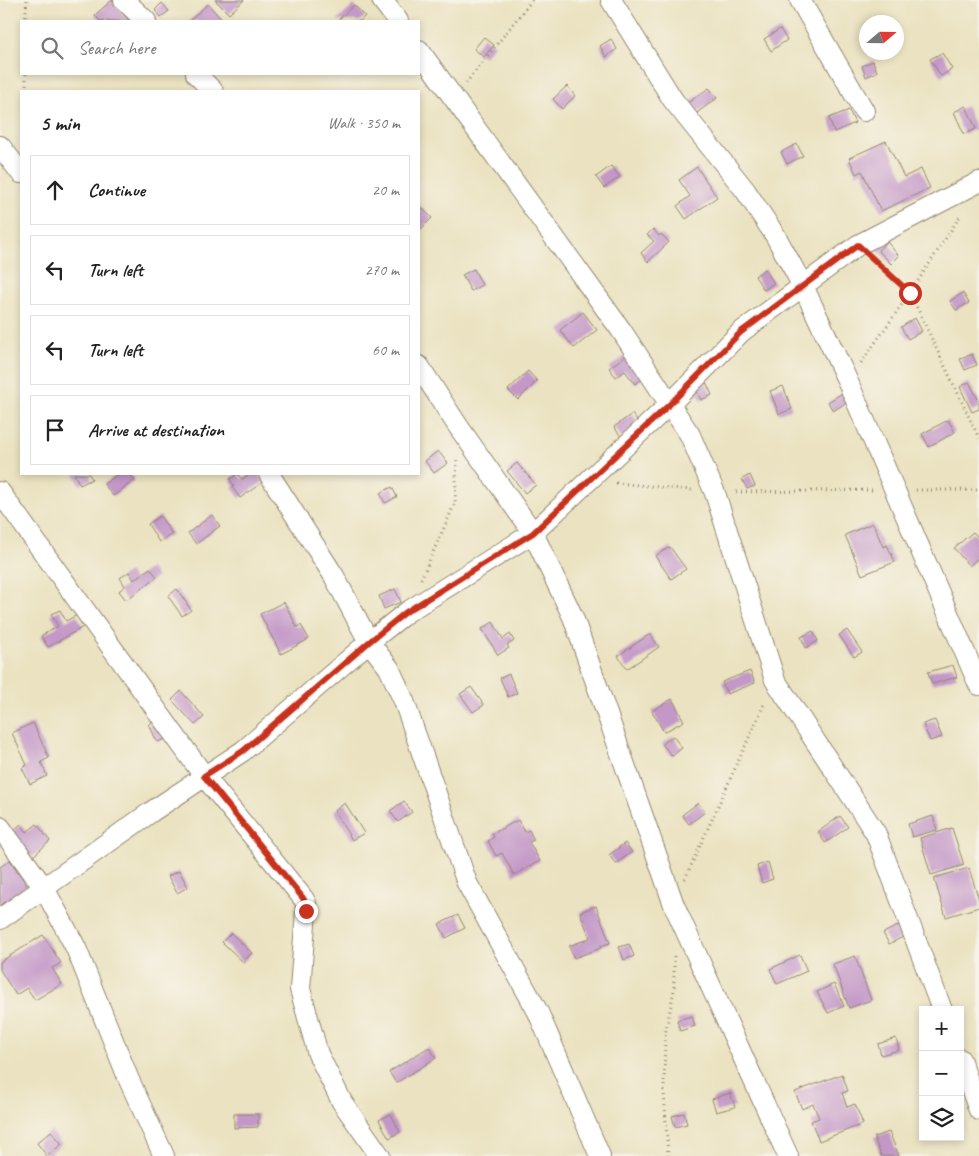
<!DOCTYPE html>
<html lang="en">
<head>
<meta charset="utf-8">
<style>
	:root { --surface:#fff; --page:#f6f6f6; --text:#222; --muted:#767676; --line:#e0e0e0 }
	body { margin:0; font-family:Caveat,sans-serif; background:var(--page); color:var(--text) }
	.controls { position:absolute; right:15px; bottom:15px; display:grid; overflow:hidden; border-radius:0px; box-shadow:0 2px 8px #0003 }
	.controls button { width:45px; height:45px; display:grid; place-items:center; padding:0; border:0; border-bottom:1px solid var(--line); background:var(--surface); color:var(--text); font:25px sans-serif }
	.compass { position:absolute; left:859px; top:15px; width:45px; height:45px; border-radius:50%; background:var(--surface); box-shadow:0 2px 8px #0003; rotate:70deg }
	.stop { position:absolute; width:15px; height:15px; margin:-11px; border:4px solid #c8321e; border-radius:50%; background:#fff }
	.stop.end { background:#c8321e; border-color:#fff; box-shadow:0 1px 5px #0008 }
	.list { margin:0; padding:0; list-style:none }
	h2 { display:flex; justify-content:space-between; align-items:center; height:65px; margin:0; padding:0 20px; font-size:21px }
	h2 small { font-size:16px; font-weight:400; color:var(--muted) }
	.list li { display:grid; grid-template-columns:32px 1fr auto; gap:15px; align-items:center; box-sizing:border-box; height:70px; margin:0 10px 10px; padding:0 10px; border:1px solid var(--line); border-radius:0px }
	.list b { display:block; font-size:19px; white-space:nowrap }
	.list em { font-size:16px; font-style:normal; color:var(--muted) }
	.icon { flex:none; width:28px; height:28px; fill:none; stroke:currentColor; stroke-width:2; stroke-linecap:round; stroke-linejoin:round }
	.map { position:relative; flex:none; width:979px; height:1156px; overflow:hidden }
	.search { position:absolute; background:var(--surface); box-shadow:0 2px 8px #0003; left:20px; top:20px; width:400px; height:55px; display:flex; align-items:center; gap:12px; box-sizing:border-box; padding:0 18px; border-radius:0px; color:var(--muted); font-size:19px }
	.panel { position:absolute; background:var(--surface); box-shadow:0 2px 8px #0003; left:20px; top:90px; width:400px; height:385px; border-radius:0px }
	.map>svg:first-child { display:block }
</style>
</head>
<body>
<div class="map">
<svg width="979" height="1156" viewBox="0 0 979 1156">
	<rect width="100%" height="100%" fill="#f7f3e8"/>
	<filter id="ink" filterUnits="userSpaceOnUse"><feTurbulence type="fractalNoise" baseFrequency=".02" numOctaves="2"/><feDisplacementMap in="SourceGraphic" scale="10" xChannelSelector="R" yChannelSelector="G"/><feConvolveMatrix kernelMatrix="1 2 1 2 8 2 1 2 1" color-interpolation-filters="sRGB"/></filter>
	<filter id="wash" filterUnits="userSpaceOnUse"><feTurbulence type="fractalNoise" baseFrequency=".0096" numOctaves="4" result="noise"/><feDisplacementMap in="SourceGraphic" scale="20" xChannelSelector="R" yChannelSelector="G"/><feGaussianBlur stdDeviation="1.12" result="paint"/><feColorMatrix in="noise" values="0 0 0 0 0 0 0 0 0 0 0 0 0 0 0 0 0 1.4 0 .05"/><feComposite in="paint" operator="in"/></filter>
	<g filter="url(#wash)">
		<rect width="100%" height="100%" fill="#eae2c0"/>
		<g id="blocks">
			<path fill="#c397c8" d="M112,0L129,21H110L109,20L100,21L95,15Z
				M215,0H244L229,14Z
				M162,3L169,11L161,17L155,10Z
				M208,4L223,21H189Z
				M354,5L365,16L360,21H337Z
				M780,29L787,40L771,51L764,39Z
				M484,37L494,45L484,57L474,49Z
				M611,39L617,49L606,57L600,46Z
				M942,53L952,69L941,76L930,59Z
				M873,61L877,72L866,77L862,66Z
				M567,86L575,96L562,109L553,99Z
				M709,88L717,98L694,115L686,104Z
				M966,106L976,129L964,134L954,112Z
				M849,110L855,123L834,132L829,118Z
				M886,141L904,177L921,169L930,188L881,211L862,171L856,174L849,158Z
				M797,144L803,156L787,164L781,152Z
				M611,166L620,177L604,188L596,177Z
				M697,167L717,197L686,219L677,206L690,196L679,180Z
				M419,205L432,218L419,231Z
				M653,229L659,236L661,234L669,242L648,262L641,253L654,241L647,235Z
				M887,242L899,256L891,264L878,250Z
				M474,269L482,285L471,291L462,275Z
				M765,269L774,283L764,290L755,276Z
				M963,293L969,303L956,310L950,301Z
				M583,312L597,330L574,348L560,330Z
				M915,318L922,331L908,339L901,327Z
				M628,354L645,377L635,384L625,371L616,377L609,368Z
				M972,354L977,365L965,370L960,359Z
				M528,371L537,381L518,400L508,390Z
				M705,380L712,395L701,400L694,385Z
				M969,382L979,401V409L972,412L960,387Z
				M783,386L792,409L779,414L770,391Z
				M844,392L849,401L833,411L828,402Z
				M632,414L639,424L622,438L614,427Z
				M948,420L955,432L929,447L922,434Z
				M438,451L448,463L434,473L425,461Z
				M517,463L536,485L525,493L507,471Z
				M74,474H89L92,479L80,485Z
				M118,474H130L135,480L113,496L104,484Z
				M237,474L242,479L250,474H258L263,482L240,498L232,487L234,486L230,479Z
				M750,475L755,486L747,489L742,479Z
				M392,487L397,497L385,503L380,493Z
				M212,515L220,526L196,544L188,533Z
				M160,516L172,534L159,542L148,524Z
				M873,523L883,547L887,545L895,562L862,575L845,535Z
				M973,532L979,538V557L969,566L954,548Z
				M670,547L686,569L671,579L655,556Z
				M150,568L157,577L126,600L119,591L125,586L120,578L129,572L134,580Z
				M177,589L191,610L182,616L168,596Z
				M395,589L401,602L384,609L379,596Z
				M284,602L297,627L301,625L309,639L281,654L260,614Z
				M60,610L66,621L77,615L83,627L48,647L41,636L58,626L51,614Z
				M493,622L503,639L510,634L514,641L507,645L509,648L498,655L482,629Z
				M847,630L862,652L854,657L839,635Z
				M813,631L818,641L806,648L801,637Z
				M650,634L659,647L627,669L618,656Z
				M953,665L957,677L932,684L928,672Z
				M750,671L755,683L727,694L722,682Z
				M509,674L517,693L508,697L500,678Z
				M471,687L484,705L473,712L460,694Z
				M181,691L204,717L195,725L172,700Z
				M672,699L684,721L664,732L652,711Z
				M160,719L168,738L157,742L149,724Z
				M935,720L942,737L930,741L923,724Z
				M33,723L49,758L41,762L47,776L30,784L22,768L27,765L12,733Z
				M673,736L682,748L672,756L662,744Z
				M404,801L412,812L398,822L390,811Z
				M345,803L364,833L352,840L334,811Z
				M698,803L705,812L689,824L682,815Z
				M840,816L848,827L825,843L818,832Z
				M933,816L937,830L912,837L908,824Z
				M518,820L525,832L529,830L534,840L529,842L540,861L514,875L502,853L496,856L488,841L494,837L492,834Z
				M21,824L27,832L37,824L50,841L31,858L11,833Z
				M952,828L964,865L931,875L920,838Z
				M625,843L632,852L616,864L609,855Z
				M10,860L28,887L0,906V867Z
				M768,862L773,879L762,883L757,866Z
				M969,868L979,900V907L946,917L934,878Z
				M179,871L188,887L177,893L168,876Z
				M596,906L610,943L600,946L601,948L574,958L569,946L590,938L580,912Z
				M458,915L465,928L446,938L439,924Z
				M902,924L907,935L889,944L883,933Z
				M231,933L252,953L243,962L222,942Z
				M43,935L61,963L52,968L62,984L35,1000L27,988L16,995L0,970V962Z
				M629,944L634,956L624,960L619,947Z
				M800,955L807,971L777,984L770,969Z
				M855,956L871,1000L849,1008L833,964Z
				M834,984L844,1006L828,1013L817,992Z
				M692,1016L695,1026L680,1031L677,1020Z
				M896,1038L899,1050L881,1055L878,1044Z
				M429,1047L436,1058L396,1083L389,1072Z
				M842,1074L848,1091L842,1093L847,1107L855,1104L863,1124L819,1141L811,1121L819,1118L813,1104L802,1109L795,1092Z
				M730,1093L735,1107L716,1112L712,1099Z
				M684,1113L687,1124L675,1127L672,1116Z
				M234,1114H258V1127L234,1128Z
				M391,1114L400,1132L389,1138L379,1120Z
				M51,1131L62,1144L47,1156L37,1143Z
				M889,1132L899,1156H881L874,1137Z"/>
		</g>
	</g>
	<g filter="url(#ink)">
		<use href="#blocks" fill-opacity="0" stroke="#92866f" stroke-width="1"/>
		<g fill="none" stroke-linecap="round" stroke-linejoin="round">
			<g stroke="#92866f" stroke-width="22">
				<path id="minor" d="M124,0L146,21
					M382,0L398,21
					M611,0L673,100L745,190L775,235L803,286L848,382L979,685
					M800,0L864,111
					M419,50L621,330L690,435L715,493L775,680L856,803L876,834L942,1010
					M196,74L213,91
					M0,146L21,173
					M419,366L458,426L533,533L573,617L674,905L788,1156
					M269,474L334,576L369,642L389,668L404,701L467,883L538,1012L600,1156
					M0,492L204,776L303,898L306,903V911L300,989L318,1054L342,1102L380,1156
					M0,827L44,888L76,948L129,1080L164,1156
					M0,919L151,812L243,751L369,642L407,612L533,533L670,404L741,332L858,245L979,182
					M960,1059L979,1110"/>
			</g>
			<path stroke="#92866f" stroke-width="3" stroke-dasharray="1 4" stroke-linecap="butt" d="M25,21L27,0
				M26,74V91
				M466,83L532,0
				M874,259L910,293L979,438
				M861,363L910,293L961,215
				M616,483L692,490
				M916,490H979
				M736,492L874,490
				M421,579L455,503L457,459
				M685,879L765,702
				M668,1156L664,1091L665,1035L674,990V955"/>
			<use href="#minor" stroke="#fff" stroke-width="20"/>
		</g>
	</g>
	<g fill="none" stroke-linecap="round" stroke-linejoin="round" filter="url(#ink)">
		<path stroke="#c8321e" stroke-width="6" d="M306,911V904L303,898L204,776L243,751L369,642L406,612L533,533L670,404L741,332L858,245L910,293"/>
	</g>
</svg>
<div class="controls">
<button>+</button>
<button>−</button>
<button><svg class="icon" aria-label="layers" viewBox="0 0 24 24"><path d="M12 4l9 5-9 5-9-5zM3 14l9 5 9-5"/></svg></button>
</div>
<svg class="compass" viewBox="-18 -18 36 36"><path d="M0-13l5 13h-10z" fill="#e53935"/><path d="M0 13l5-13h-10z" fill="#767676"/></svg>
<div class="stop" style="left:910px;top:293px"></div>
<div class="stop end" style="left:306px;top:911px"></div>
<div class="search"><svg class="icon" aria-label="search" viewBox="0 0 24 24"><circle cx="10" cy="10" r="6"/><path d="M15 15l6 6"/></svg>Search here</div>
<section class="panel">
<h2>5 min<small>Walk · 350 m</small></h2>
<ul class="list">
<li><svg class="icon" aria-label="ahead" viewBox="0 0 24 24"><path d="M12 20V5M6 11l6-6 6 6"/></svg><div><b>Continue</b></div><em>20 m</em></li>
<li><svg class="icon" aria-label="left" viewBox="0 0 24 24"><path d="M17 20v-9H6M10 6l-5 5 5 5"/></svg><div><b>Turn left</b></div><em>270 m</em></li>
<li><svg class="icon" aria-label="left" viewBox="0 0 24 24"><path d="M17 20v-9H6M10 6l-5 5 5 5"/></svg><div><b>Turn left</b></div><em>60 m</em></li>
<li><svg class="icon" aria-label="arrive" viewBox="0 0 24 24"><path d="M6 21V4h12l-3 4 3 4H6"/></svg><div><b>Arrive at destination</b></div></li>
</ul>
</section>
</div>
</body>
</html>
